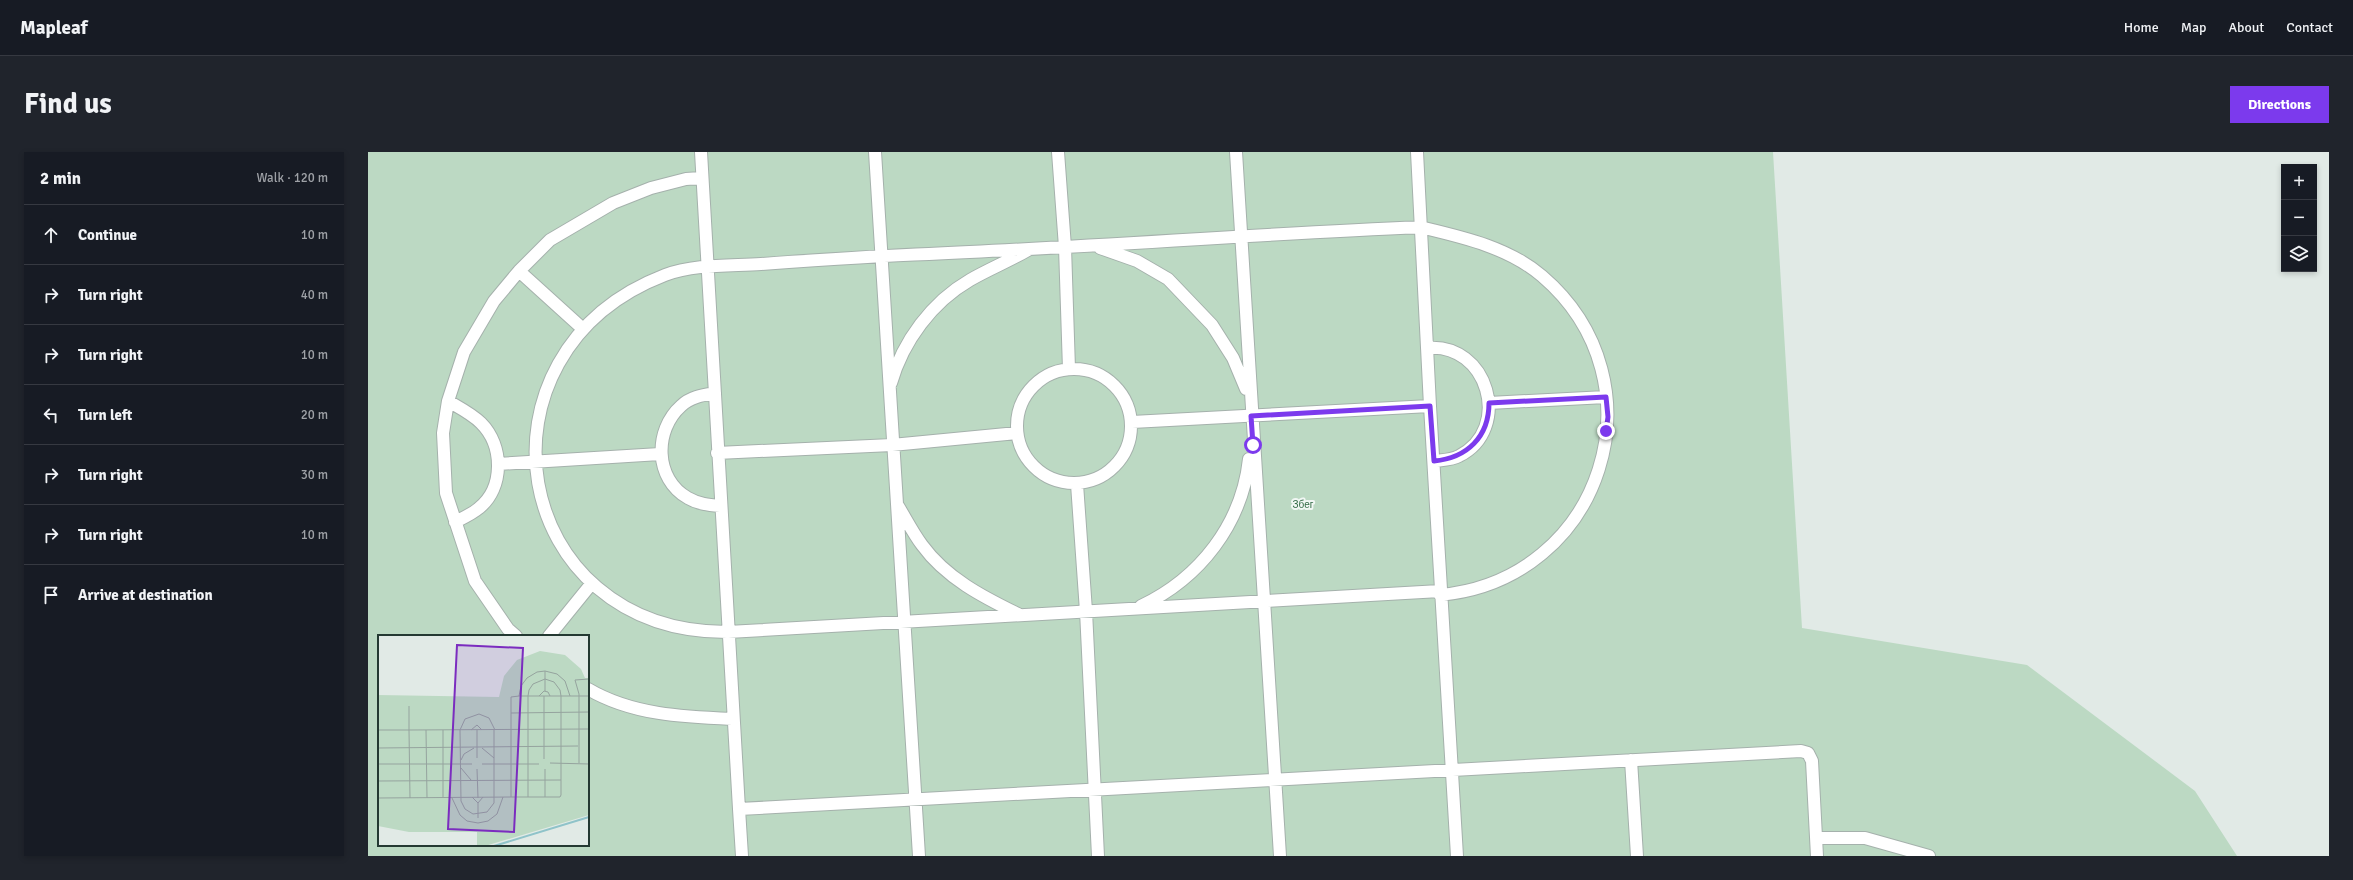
<!DOCTYPE html>
<html lang="en">
<head>
<meta charset="utf-8">
<style>
	:root { --surface:#171b24; --page:#20242c; --text:#f1f3f6; --muted:#9ea1a6; --line:#363941; --accent:#7c3aed }
	body { margin:0; font-family:Signika,sans-serif; background:var(--page); color:var(--text) }
	.controls { position:absolute; right:12px; top:12px; display:grid; overflow:hidden; border-radius:0px; box-shadow:0 2px 6px #0003 }
	.controls button { width:36px; height:36px; display:grid; place-items:center; padding:0; border:0; border-bottom:1px solid var(--line); background:var(--surface); color:var(--text); font:20px sans-serif }
	.stop { position:absolute; width:12px; height:12px; margin:-9px; border:3px solid #7c3aed; border-radius:50%; background:#fff }
	.stop.end { background:#7c3aed; border-color:#fff; box-shadow:0 1px 4px #0008 }
	.list { margin:0; padding:0; list-style:none }
	h2 { display:flex; justify-content:space-between; align-items:center; height:52px; margin:0; padding:0 16px; font-size:17px }
	h2 small { font-size:13px; font-weight:400; color:var(--muted) }
	.list li { display:grid; grid-template-columns:26px 1fr auto; gap:12px; align-items:center; box-sizing:border-box; height:60px; padding:0 16px; border-top:1px solid var(--line) }
	.list b { display:block; font-size:15px; white-space:nowrap }
	.list em { font-size:13px; font-style:normal; color:var(--muted) }
	.icon { flex:none; width:22px; height:22px; fill:none; stroke:currentColor; stroke-width:2; stroke-linecap:round; stroke-linejoin:round }
	.map { position:relative; flex:none; width:1961px; height:704px; overflow:hidden; border-radius:0px }
	header { display:flex; align-items:center; gap:24px; box-sizing:border-box; height:56px; padding:0 20px; background:var(--surface); border-bottom:1px solid var(--line) }
	header strong { font-size:19px }
	nav { display:flex; gap:22px; margin-inline-start:auto; font-size:14px }
	.intro { display:flex; align-items:center; justify-content:space-between; box-sizing:border-box; height:96px; padding:0 24px }
	h1 { margin:0; font-size:28px }
	.button { padding:10px 18px; border-radius:0px; background:var(--accent); color:#fff; font-size:14px; font-weight:700 }
	main { display:flex; gap:24px; padding:0 24px }
	aside { flex:1; background:var(--surface); border-radius:0px; box-shadow:0 2px 6px #0003 }
	.map>svg:first-child { display:block }
</style>
</head>
<body>
<header>
<strong>Mapleaf</strong>
<nav><a>Home</a><a>Map</a><a>About</a><a>Contact</a></nav>
</header>
<div class="intro"><h1>Find us</h1><a class="button">Directions</a></div>
<main>
<aside>
<h2>2 min<small>Walk · 120 m</small></h2>
<ul class="list">
<li><svg class="icon" aria-label="ahead" viewBox="0 0 24 24"><path d="M12 20V5M6 11l6-6 6 6"/></svg><div><b>Continue</b></div><em>10 m</em></li>
<li><svg class="icon" aria-label="right" viewBox="0 0 24 24"><path d="M7 20v-9h11M14 6l5 5-5 5"/></svg><div><b>Turn right</b></div><em>40 m</em></li>
<li><svg class="icon" aria-label="right" viewBox="0 0 24 24"><path d="M7 20v-9h11M14 6l5 5-5 5"/></svg><div><b>Turn right</b></div><em>10 m</em></li>
<li><svg class="icon" aria-label="left" viewBox="0 0 24 24"><path d="M17 20v-9H6M10 6l-5 5 5 5"/></svg><div><b>Turn left</b></div><em>20 m</em></li>
<li><svg class="icon" aria-label="right" viewBox="0 0 24 24"><path d="M7 20v-9h11M14 6l5 5-5 5"/></svg><div><b>Turn right</b></div><em>30 m</em></li>
<li><svg class="icon" aria-label="right" viewBox="0 0 24 24"><path d="M7 20v-9h11M14 6l5 5-5 5"/></svg><div><b>Turn right</b></div><em>10 m</em></li>
<li><svg class="icon" aria-label="arrive" viewBox="0 0 24 24"><path d="M6 21V4h12l-3 4 3 4H6"/></svg><div><b>Arrive at destination</b></div></li>
</ul>
</aside>
<div class="map">
<svg width="1961" height="704" viewBox="0 0 1961 704">
	<rect width="100%" height="100%" fill="#e1eae6"/>
	<path fill="#bcd9c3" fill-rule="evenodd" d="M0,0H1405L1434,476L1659,513L1827,639L1869,704H0ZM11,484H220V693H11Z"/>
	<g fill="none" stroke-linecap="round" stroke-linejoin="round">
		<g stroke="#a5b1ac" stroke-width="14">
			<path id="minor" d="M333,0L371,657
				M507,0L551,704
				M690,0L697,95L701,217
				M868,0L912,704
				M1049,0L1062,254L1089,704
				M732,96L769,109L800,127L844,173L865,206L878,237
				M151,119L215,177
				M1059,196C1120,190 1145,277 1091,304C1084,308 1074,308 1066,309
				M649 274a57 57 0 1 1 114 0a57 57 0 1 1-114 0Z
				M523,231C535,189 564,150 602,128C621,117 641,109 660,98
				M347,241C335,243 322,245 313,254C286,278 286,327 320,346C330,352 341,353 352,354
				M80,249C92,256 104,262 113,271C136,294 136,336 111,356C104,362 95,366 87,370
				M1121,251L1238,245
				M764,270L1062,254
				M349,301L524,293L649,281
				M130,312L292,302
				M709,332L718,459L730,704
				M530,354C538,367 545,381 554,393C578,426 615,445 650,462
				M1072,439L360,480C141,481 94,201 297,123C326,112 362,114 393,112C449,108 505,104 561,102C725,95 888,82 1052,75C1094,85 1140,95 1174,124C1298,230 1235,428 1072,443
				M773,454C832,426 874,372 881,307
				M148,484L140,477L107,429L78,341L75,281L80,249L96,200L126,149L151,119L182,88L245,51L283,36L318,27L333,26
				M181,484L224,431
				M220,537C264,563 316,565 365,567
				M1263,608L1269,704
				M1448,686H1497L1561,704
				M374,704L371,657L1433,599L1440,601L1444,609L1449,704"/>
		</g>
		<use href="#minor" stroke="#fff" stroke-width="12"/>
	</g>
	<g fill="none" stroke-linecap="round" stroke-linejoin="round">
		<path stroke="#7c3aed" stroke-width="5" d="M885,293L883,264L1062,254L1066,309C1099,306 1121,285 1121,251L1238,245L1240,265L1238,279"/>
	</g>
	<g text-anchor="middle" stroke-width="4" stroke-linejoin="round" paint-order="stroke">
		<g font-size="10" fill="#326b45" stroke="#f1f7f4">
			<text x="935" y="356">Збег</text>
		</g>
	</g>
	<g transform="translate(10 483)">
		<rect width="211" height="211" fill="#e1eae6"/>
		<path d="M162,16L187,20L203,34L207,43H211V180L107,211H99V197H31L0,191V60L121,62L126,41L139,25Z" fill="#bcd9c3"/>
		<path fill="none" stroke="#8fc3c9" stroke-width="2" d="M116,211L211,182"/>
		<path fill="none" stroke="#95a39e" stroke-width="1" d="M167,56V36M141,61L143,51L149,43L159,37L167,36L179,39L187,46L192,61M161,61L166,56L170,57L172,61M133,78L211,77M0,95H31V71M48,95L49,163M65,95V162M93,95L99,90L104,95M99,95V123M116,95V168L109,177L95,179L87,174L83,166L82,95L87,84L101,79L111,83L117,95M0,113L200,111M104,113L116,123M166,124V61M83,125L86,119L96,113M172,128L211,129M201,128V59L197,45L211,44M0,129H94M104,129H161M83,133L93,145M99,134L100,163M0,146L183,145M94,162L100,168L105,162M150,162V61L151,55L155,49L167,44L176,47L182,55L183,61V160L182,162H133V62L141,61H211M167,162V134M0,163L133,162M32,163L31,95L211,94M74,163L82,180L89,186L100,188L110,186L119,179L125,162M100,168V183"/>
		<path fill="#7b2cbf" fill-opacity="0.15" stroke="#7b2cbf" stroke-width="2" d="M79,10L145,13L136,197L70,194Z"/>
		<rect width="211" height="211" fill="none" stroke="#243932" stroke-width="2"/>
	</g>
</svg>
<div class="controls">
<button>+</button>
<button>−</button>
<button><svg class="icon" aria-label="layers" viewBox="0 0 24 24"><path d="M12 4l9 5-9 5-9-5zM3 14l9 5 9-5"/></svg></button>
</div>
<div class="stop" style="left:885px;top:293px"></div>
<div class="stop end" style="left:1238px;top:279px"></div>
</div>
</main>
</body>
</html>
